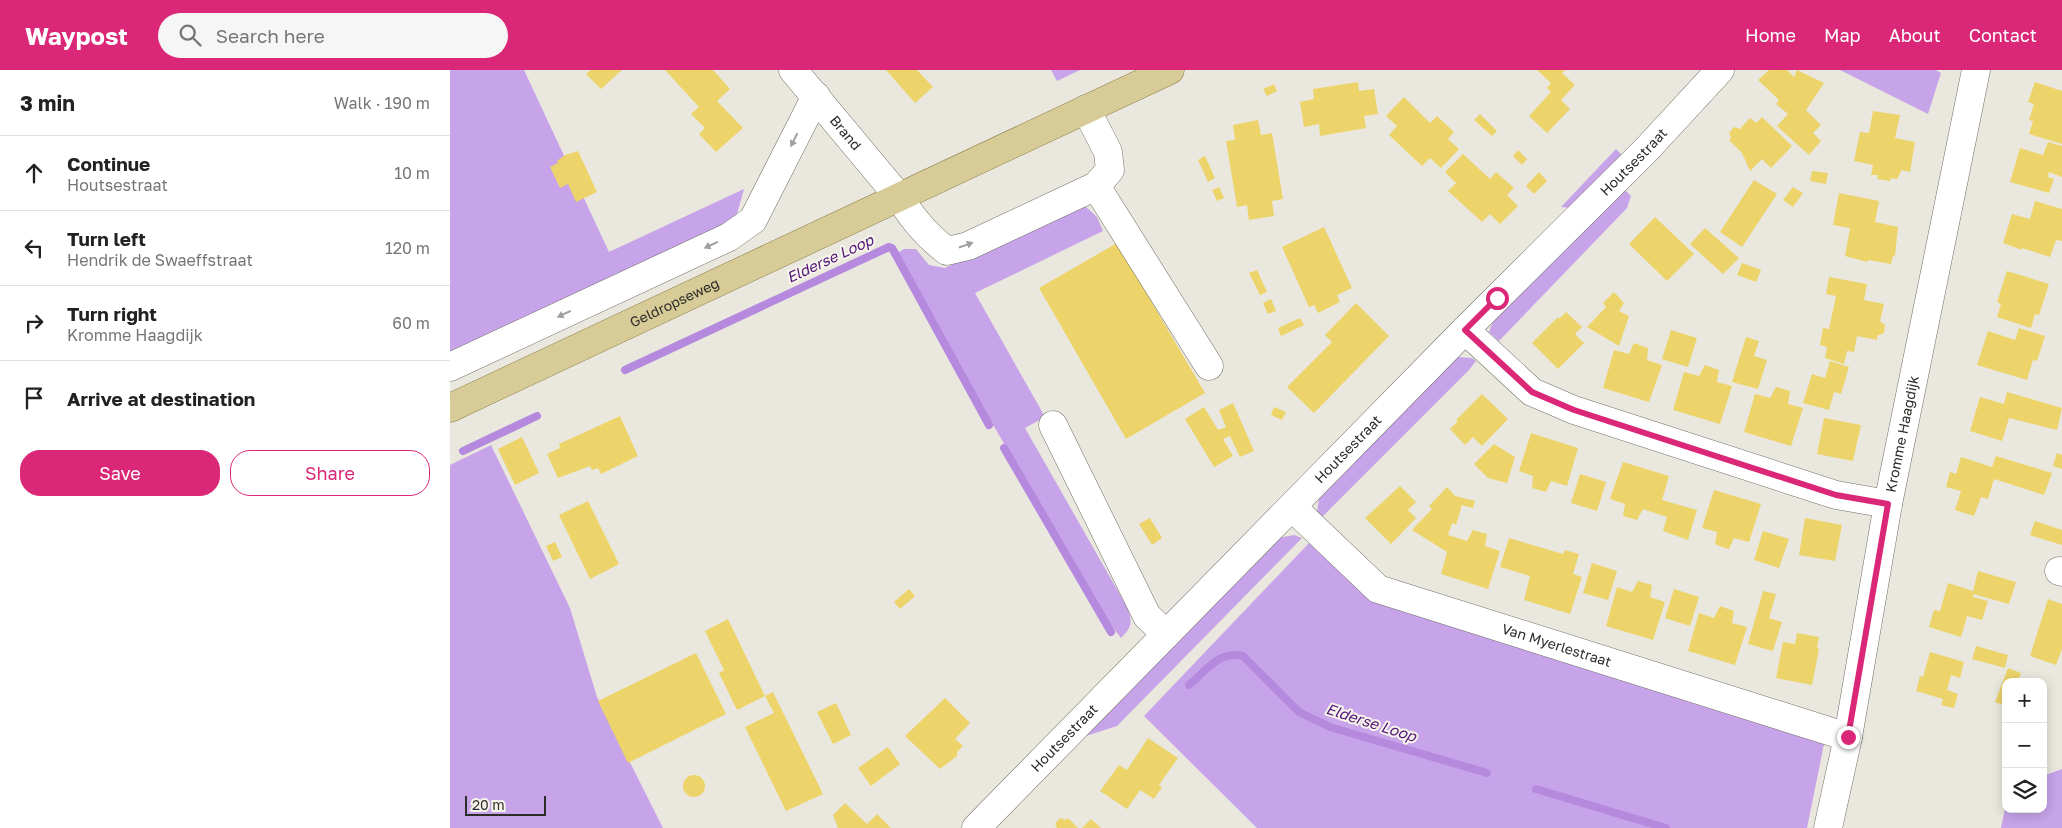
<!DOCTYPE html>
<html lang="en">
<head>
<meta charset="utf-8">
<style>
	:root { --surface:#fff; --page:#f6f6f6; --text:#222; --muted:#767676; --line:#e0e0e0; --accent:#db2777 }
	body { margin:0; font-family:"Golos Text",sans-serif; background:var(--page); color:var(--text) }
	.controls { position:absolute; right:15px; bottom:15px; display:grid; overflow:hidden; border-radius:10px; box-shadow:0 2px 12px #0003 }
	.controls button { width:45px; height:45px; display:grid; place-items:center; padding:0; border:0; border-bottom:1px solid var(--line); background:var(--surface); color:var(--text); font:25px sans-serif }
	.scale { position:absolute; left:15px; bottom:12px; width:81px; box-sizing:border-box; padding-left:5px; border:2px solid #2d2c28; border-top:0; font-size:14px; line-height:18px; white-space:nowrap; color:#2d2c28; -webkit-text-stroke:4px #f7f5eb; paint-order:stroke }
	.stop { position:absolute; width:15px; height:15px; margin:-11px; border:4px solid #db2777; border-radius:50%; background:#fff }
	.stop.end { background:#db2777; border-color:#fff; box-shadow:0 1px 5px #0008 }
	.list { margin:0; padding:0; list-style:none }
	h2 { display:flex; justify-content:space-between; align-items:center; height:65px; margin:0; padding:0 20px; font-size:21px }
	h2 small { font-size:16px; font-weight:400; color:var(--muted) }
	.list li { display:grid; grid-template-columns:32px 1fr auto; gap:15px; align-items:center; box-sizing:border-box; height:75px; padding:0 20px; border-top:1px solid var(--line) }
	.list b { display:block; font-size:19px; white-space:nowrap }
	.list p { margin:0; font-size:16px; white-space:nowrap; color:var(--muted) }
	.list em { font-size:16px; font-style:normal; color:var(--muted) }
	.actions { display:flex; gap:10px; padding:15px 20px }
	.actions a { flex:1; padding:11px 0; border:1px solid var(--accent); border-radius:20px; text-align:center; font-size:18px; color:var(--accent) }
	.actions .main { background:var(--accent); color:#fff }
	.icon { flex:none; width:28px; height:28px; fill:none; stroke:currentColor; stroke-width:2; stroke-linecap:round; stroke-linejoin:round }
	.map { position:relative; flex:none; width:1612px; height:758px; overflow:hidden }
	header { display:flex; align-items:center; gap:30px; box-sizing:border-box; height:70px; padding:0 25px; background:var(--accent); color:#fff }
	header strong { font-size:24px }
	nav { display:flex; gap:28px; margin-inline-start:auto; font-size:18px }
	.search { width:350px; height:45px; background:var(--page); display:flex; align-items:center; gap:12px; box-sizing:border-box; padding:0 18px; border-radius:28px; color:var(--muted); font-size:19px }
	main { display:flex }
	aside { flex:1; background:var(--surface) }
	.map>svg:first-child { display:block }
</style>
</head>
<body>
<header>
<strong>Waypost</strong>
<div class="search"><svg class="icon" aria-label="search" viewBox="0 0 24 24"><circle cx="10" cy="10" r="6"/><path d="M15 15l6 6"/></svg>Search here</div>
<nav><a>Home</a><a>Map</a><a>About</a><a>Contact</a></nav>
</header>
<main>
<aside>
<h2>3 min<small>Walk · 190 m</small></h2>
<ul class="list">
<li><svg class="icon" aria-label="ahead" viewBox="0 0 24 24"><path d="M12 20V5M6 11l6-6 6 6"/></svg><div><b>Continue</b><p>Houtsestraat</p></div><em>10 m</em></li>
<li><svg class="icon" aria-label="left" viewBox="0 0 24 24"><path d="M17 20v-9H6M10 6l-5 5 5 5"/></svg><div><b>Turn left</b><p>Hendrik de Swaeffstraat</p></div><em>120 m</em></li>
<li><svg class="icon" aria-label="right" viewBox="0 0 24 24"><path d="M7 20v-9h11M14 6l5 5-5 5"/></svg><div><b>Turn right</b><p>Kromme Haagdijk</p></div><em>60 m</em></li>
<li><svg class="icon" aria-label="arrive" viewBox="0 0 24 24"><path d="M6 21V4h12l-3 4 3 4H6"/></svg><div><b>Arrive at destination</b></div></li>
</ul>
<div class="actions"><a class="main">Save</a><a>Share</a></div>
</aside>
<div class="map">
<svg width="1612" height="758" viewBox="0 0 1612 758">
	<rect width="100%" height="100%" fill="#eae8de"/>
	<path fill="#c7a3e9" d="M0,0H74L159,182L294,119L285,151L0,288Z
		M601,0H630L607,11Z
		M1390,0H1486L1491,3L1478,44Z
		M1166,79L1172,85L1120,138L1111,137Z
		M1174,119L1181,126L1177,138L1049,271L1039,262L1044,249Z
		M635,136L647,147L653,161L525,223L595,347L575,358L677,537C683,552 682,557 671,568L657,550L444,185L454,179H466L479,195L495,198L621,137Z
		M1007,287L1022,288L1026,291L1019,300L869,450L866,449L869,429L878,416Z
		M41,375L120,538L147,627L213,758H0V395Z
		M844,465L852,468L667,656L636,666V663L828,468Z
		M859,473L902,514L922,529L1374,674L1357,758H807L694,646Z
		M1612,699V758H1551L1556,734V739H1593V706Z"/>
	<g fill="none" stroke-linecap="round" stroke-linejoin="round">
		<path stroke="#b589de" stroke-width="8" d="M175,300L439,177L442,178L539,355
			M554,378L661,562
			M13,381L87,346
			M739,615C757,600 769,580 793,586L849,642L880,657L1037,703
			M1086,719L1216,758"/>
	</g>
	<path fill="#ecd46a" d="M141,0H172L151,19L136,4Z
		M215,0H263L280,19L267,31L293,58L266,82L249,64L255,58L241,44L249,37Z
		M436,0H467L483,17L465,33Z
		M1087,0H1115L1112,3L1125,15L1111,30L1120,39L1097,63L1079,46L1101,22L1097,18L1101,13Z
		M1319,0H1337L1344,7L1347,0L1374,13L1356,40L1371,55L1363,63L1371,71L1359,85L1327,56L1338,44L1326,34L1329,30L1308,10Z
		M908,12L909,21L924,19L928,44L914,46L916,58L870,66L869,54L854,57L850,32L864,29L863,19Z
		M1585,12L1612,21V74L1579,64L1583,51L1579,50L1584,34L1578,32Z
		M824,14L827,21L817,26L813,19Z
		M954,27L980,53L987,46L1004,62L998,69L1009,79L991,98L980,88L972,96L939,65L947,56L936,46Z
		M1423,41L1450,45L1445,68L1465,72L1460,102L1452,100L1447,109L1441,108L1440,111L1427,109L1428,105H1421L1423,95L1404,91L1410,62L1419,63Z
		M1030,44L1047,61L1042,66L1024,50Z
		M1312,47L1342,76L1321,98L1312,89L1300,101L1292,83L1279,70L1281,68L1279,63L1284,57L1290,59L1300,48L1306,53Z
		M808,50L811,65L822,63L833,129L822,131L824,146L799,150L797,135L787,137L776,71L785,70L783,55Z
		M1598,72L1612,76V107L1599,102L1598,107L1604,109L1599,123L1560,112L1570,78L1593,85Z
		M1068,80L1077,89L1072,95L1063,86Z
		M128,81L147,122L126,132L118,114L110,118L100,97L108,93L107,91L115,85Z
		M1013,84L1040,109L1046,102L1064,118L1057,125L1068,136L1050,154L1040,144L1032,152L998,121L1006,113L995,102Z
		M755,86L765,108L758,112L748,90Z
		M1362,101L1378,103L1376,114L1360,111Z
		M1089,102L1097,111L1084,124L1076,116Z
		M1304,110L1327,124L1292,177L1270,162Z
		M769,117L774,128L767,131L762,120Z
		M1343,117L1353,123L1343,137L1333,130Z
		M1389,123L1429,131L1425,152L1448,157L1445,186H1443L1441,194L1418,190L1417,192L1395,186L1400,158L1383,155Z
		M1585,131L1612,139V171L1606,170L1600,187L1572,178V180L1553,173L1562,144L1580,149Z
		M1205,147L1244,184L1217,211L1179,174Z
		M874,157L902,218L887,225L890,232L868,243L864,235L859,237L832,177Z
		M1255,158L1289,188L1273,204L1240,174Z
		M667,173L755,323L676,369L589,218Z
		M1292,193L1311,200L1306,212L1287,205Z
		M807,200L817,222L810,225L799,203Z
		M1557,201L1599,214L1589,245L1585,244L1581,258L1547,247L1551,234L1547,232Z
		M1379,207L1417,214L1414,230L1434,234L1430,251L1435,255L1434,263L1427,266V270L1407,266L1404,282L1397,281L1394,294L1375,288L1377,277L1370,275L1373,258L1379,259L1386,226L1376,224Z
		M1164,222L1174,233L1169,241L1179,246L1169,276L1137,257L1156,237L1153,233Z
		M821,229L826,241L818,244L813,233Z
		M906,233L939,266L864,343L837,317L882,272L875,265Z
		M1116,242L1132,257L1125,264L1134,273L1108,299L1082,273L1108,247L1109,249Z
		M850,248L854,255L831,266L828,258Z
		M1569,258L1595,266L1587,291L1583,290L1577,310L1527,295L1538,261L1565,270Z
		M1221,260L1247,268L1238,297L1212,289Z
		M1296,267L1309,271L1304,286L1317,290L1308,319L1282,312Z
		M1184,273L1198,278L1197,290L1212,295L1199,332L1153,318L1164,280L1179,284Z
		M1380,291L1399,297L1391,324L1384,322L1379,340L1353,333L1362,304L1375,308Z
		M1255,295L1269,300L1267,312L1282,316L1270,354L1223,340L1234,302L1249,306Z
		M1326,317L1340,321L1338,334L1353,338L1341,376L1294,362L1305,324L1320,328Z
		M1557,322L1612,338L1607,360L1559,348L1552,371L1520,361L1530,327L1554,334Z
		M1032,324L1058,349L1032,376L1023,367L1015,375L1000,359L1008,351L1006,350Z
		M783,333L804,381L790,387L780,366L773,369L783,386L764,397L735,349L754,337L768,360L776,357L769,340Z
		M824,337L836,342L832,350L821,345Z
		M170,346L188,386L151,404L148,398L142,400L140,396L108,408L97,384L110,378L109,374Z
		M1374,348L1411,355L1403,391L1367,384Z
		M1081,363L1128,378L1117,416L1101,411L1096,422L1082,418L1083,406L1069,401Z
		M72,367L89,403L65,415L48,379Z
		M1044,374L1065,387L1057,413L1038,408L1024,394Z
		M1607,383L1612,385V399L1603,396Z
		M1546,386L1602,403L1594,425L1544,409L1538,429L1531,427L1524,446L1505,440L1511,421L1496,417L1500,402L1506,404L1511,387L1542,397Z
		M1173,392L1219,406L1212,430L1247,440L1238,470L1213,461L1217,447L1193,439L1187,450L1173,446L1175,434L1160,429Z
		M1130,404L1156,412L1147,441L1121,433Z
		M950,416L966,432L958,440L966,448L941,474L915,448Z
		M997,417L1005,426L1025,431L1023,438L1012,435L1006,455L1002,453L998,465L1017,471L1023,460L1037,464L1035,476L1050,481L1038,519L991,504L997,482L962,460L982,439L979,436Z
		M1264,420L1311,434L1299,472L1284,468L1279,479L1272,477L1265,474L1267,462L1252,458Z
		M138,431L169,494L140,509L109,445Z
		M700,448L712,468L702,475L689,454Z
		M1355,448L1392,455L1385,491L1349,485Z
		M1585,451L1612,460V475L1580,465Z
		M1313,461L1339,469L1329,498L1304,490Z
		M1059,468L1113,484L1115,480L1129,484L1123,504L1132,507L1120,544L1074,530L1080,506L1050,497Z
		M105,472L112,487L103,491L96,476Z
		M1142,493L1167,501L1158,530L1133,523Z
		M1528,501L1566,512L1559,534L1523,524V527L1538,531L1532,550L1517,546L1511,567L1479,557L1484,540L1490,541L1498,513L1523,521Z
		M1188,511L1202,515L1200,527L1215,532L1203,570L1156,556L1167,517L1182,522Z
		M459,519L465,526L450,539L444,532Z
		M1224,519L1249,527L1240,556L1215,548Z
		M1313,521L1326,524L1319,548L1332,552L1323,581L1298,574Z
		M1598,529L1612,534V579L1606,595L1580,586Z
		M1270,536L1284,541L1282,553L1297,557L1285,595L1238,581L1249,543L1264,548Z
		M278,549L315,626L287,640L269,603L274,600L255,561Z
		M1347,563L1369,567L1367,578L1369,579L1362,615L1326,608L1333,572L1345,574Z
		M1526,576L1558,585L1555,598L1522,589Z
		M1480,582L1514,592L1510,608L1501,605L1497,620L1508,624L1504,638L1491,635L1493,629L1466,621L1470,606L1473,607Z
		M246,583L276,644L178,693L148,631Z
		M1558,598L1571,603L1567,612H1556V636L1545,632Z
		M323,622L373,724L336,741L295,657L324,643L315,626Z
		M495,628L520,653L505,669L513,676L507,682V686L490,699L455,666Z
		M386,633L401,665L383,674L367,642Z
		M698,668L728,688L709,715L712,717L704,729L690,720L677,739L650,721L669,695L677,700Z
		M438,677L450,694L421,716L408,698Z
		M233 716a11 11 0 1 1 22 0a11 11 0 1 1-22 0Z
		M395,733L417,754L427,744L441,758H388L383,745Z
		M610,748L616,750L618,748L628,758H607L605,754Z
		M641,749L651,758H632Z"/>
	<g fill="none" stroke-linecap="round" stroke-linejoin="round">
		<g stroke="#716f66" stroke-width="29">
			<g id="minor">
				<path id="s1" d="M343,0L449,127C463,149 476,165 497,181L518,176L646,116L660,100L658,82L636,39"/>
				<path d="M646,116L759,296"/>
				<path d="M1015,260L1082,322L1124,340L1386,425L1438,434"/>
				<path d="M0,297L279,167L303,150L366,26"/>
				<path d="M603,355L697,546L716,564"/>
				<path id="s2" d="M842,437L928,519L1398,667"/>
				<path d="M1609,501L1612,502"/>
				<path id="s3" d="M526,758L1015,260L1197,79L1270,0"/>
				<path id="s4" d="M1378,758L1398,667L1438,434L1526,0"/>
			</g>
		</g>
		<g stroke="#8b7d45" stroke-width="29">
			<g id="major">
				<path id="s5" d="M0,338L720,0"/>
			</g>
		</g>
		<use href="#minor" stroke="#fff" stroke-width="28"/>
		<use href="#major" stroke="#d7cb98" stroke-width="28"/>
	</g>
	<defs><path id="oneway-solid" d="M-6-.8H1V-3.2L6.5 0L1 3.2V.8H-6Z" transform="scale(1.25)"/></defs>
	<g fill="#a0a09e">
		<use href="#oneway-solid" transform="translate(344 70) rotate(117)"/>
		<use href="#oneway-solid" transform="translate(261 175) rotate(155)"/>
		<use href="#oneway-solid" transform="translate(516 175) rotate(-19)"/>
		<use href="#oneway-solid" transform="translate(114 244) rotate(155)"/>
	</g>
	<g fill="none" stroke-linecap="round" stroke-linejoin="round">
		<path stroke="#db2777" stroke-width="6" d="M1047,228L1015,260L1082,322L1124,340L1386,425L1438,434L1398,667"/>
	</g>
	<g text-anchor="middle" stroke-width="4" stroke-linejoin="round" paint-order="stroke">
		<g font-size="14" fill="#2d2c28" stroke="#f7f5eb">
			<text dy="5" stroke="none"><textPath href="#s1" startOffset="82">Brand</textPath></text>
			<text dy="5" stroke="none"><textPath href="#s3" startOffset="936">Houtsestraat</textPath></text>
			<text dy="5" stroke="none"><textPath href="#s5" startOffset="248">Geldropseweg</textPath></text>
			<text dy="5" stroke="none"><textPath href="#s4" startOffset="401">Kromme Haagdijk</textPath></text>
			<text dy="5" stroke="none"><textPath href="#s3" startOffset="531">Houtsestraat</textPath></text>
			<text dy="5" stroke="none"><textPath href="#s2" startOffset="306">Van Myerlestraat</textPath></text>
			<text dy="5" stroke="none"><textPath href="#s3" startOffset="126">Houtsestraat</textPath></text>
		</g>
		<g font-size="15" font-style="italic" fill="#511479" stroke="#f7f5eb">
			<text transform="translate(380 189) rotate(-25)" y="5">Elderse Loop</text>
			<text transform="translate(921 653) rotate(18)" y="5">Elderse Loop</text>
		</g>
	</g>
</svg>
<div class="controls">
<button>+</button>
<button>−</button>
<button><svg class="icon" aria-label="layers" viewBox="0 0 24 24"><path d="M12 4l9 5-9 5-9-5zM3 14l9 5 9-5"/></svg></button>
</div>
<div class="scale">20 m</div>
<div class="stop" style="left:1047px;top:228px"></div>
<div class="stop end" style="left:1398px;top:667px"></div>
</div>
</main>
</body>
</html>
